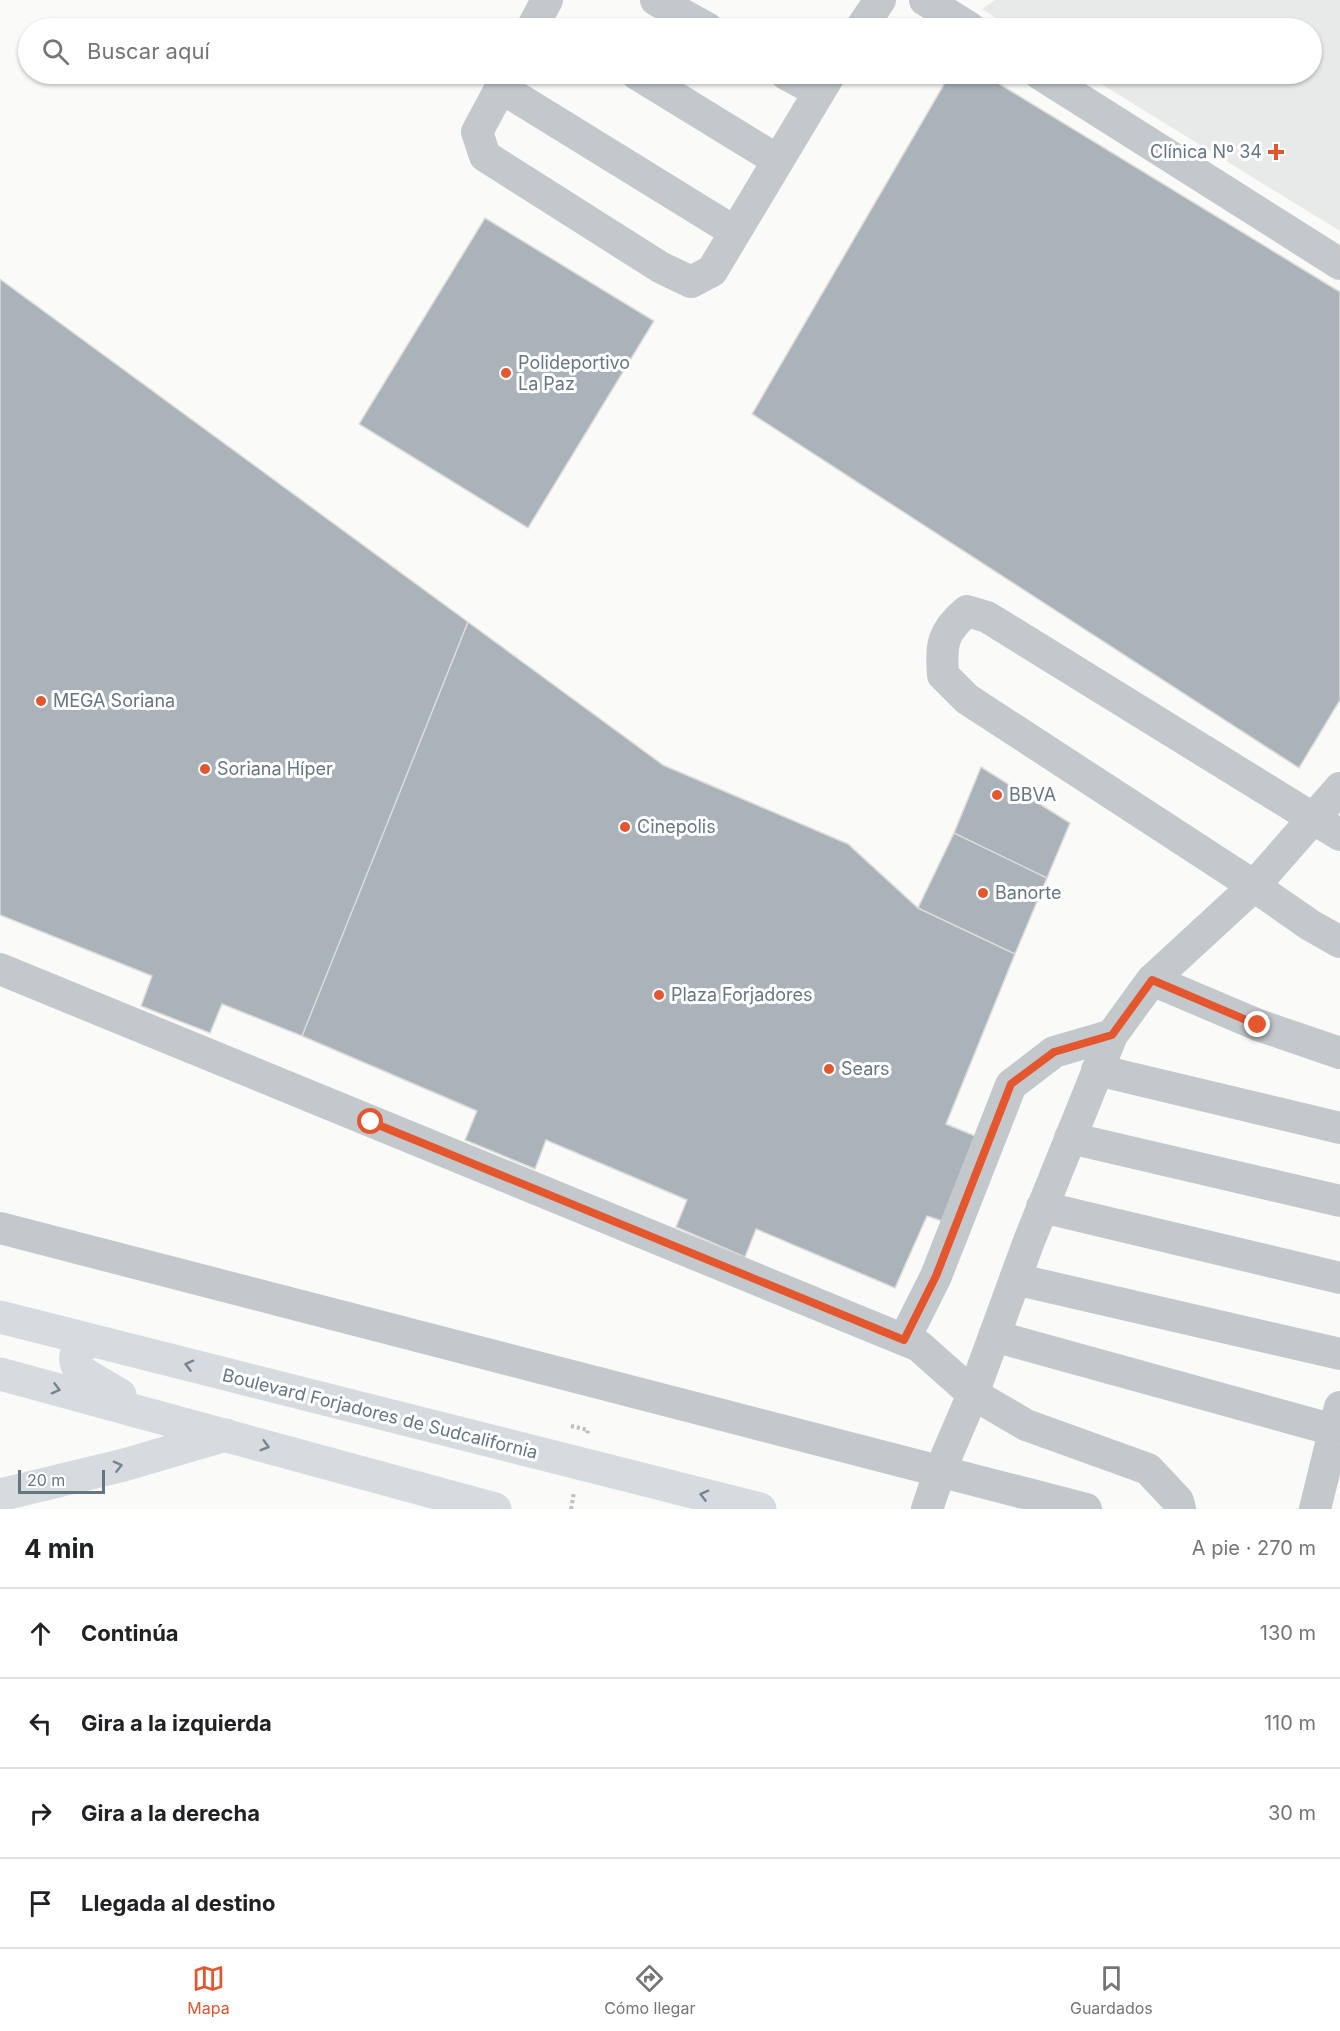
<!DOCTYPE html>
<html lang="es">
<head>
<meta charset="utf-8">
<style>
	:root { --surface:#fff; --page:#f6f6f6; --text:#202124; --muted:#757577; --line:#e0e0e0; --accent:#e4572e }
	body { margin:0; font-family:Inter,sans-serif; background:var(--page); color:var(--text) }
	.scale { position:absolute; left:18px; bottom:15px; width:87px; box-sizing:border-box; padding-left:6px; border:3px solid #657683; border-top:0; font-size:16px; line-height:21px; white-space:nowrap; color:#657683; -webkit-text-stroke:4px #fff; paint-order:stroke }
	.stop { position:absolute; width:18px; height:18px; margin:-14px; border:4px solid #e4572e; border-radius:50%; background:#fff }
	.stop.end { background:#e4572e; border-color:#fff; box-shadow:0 2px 6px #0008 }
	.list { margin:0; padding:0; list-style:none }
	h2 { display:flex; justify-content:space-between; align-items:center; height:78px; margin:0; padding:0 24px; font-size:26px }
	h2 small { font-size:20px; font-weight:400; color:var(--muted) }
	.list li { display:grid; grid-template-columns:39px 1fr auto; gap:18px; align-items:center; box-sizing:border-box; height:90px; padding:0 24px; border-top:2px solid var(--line) }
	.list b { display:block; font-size:22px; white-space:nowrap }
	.list em { font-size:20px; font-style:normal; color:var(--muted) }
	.icon { flex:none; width:33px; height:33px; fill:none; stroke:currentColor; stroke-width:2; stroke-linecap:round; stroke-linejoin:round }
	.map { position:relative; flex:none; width:1340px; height:1509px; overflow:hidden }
	.search { position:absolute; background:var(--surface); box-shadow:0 2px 4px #0004; left:18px; right:18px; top:18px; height:66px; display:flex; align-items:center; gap:15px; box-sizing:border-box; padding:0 21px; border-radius:33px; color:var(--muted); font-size:22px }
	.sheet { height:438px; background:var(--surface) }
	nav { display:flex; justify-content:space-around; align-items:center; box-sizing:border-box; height:84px; border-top:2px solid var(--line); background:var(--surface); font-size:16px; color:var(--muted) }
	nav a { display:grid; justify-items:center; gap:3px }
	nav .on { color:var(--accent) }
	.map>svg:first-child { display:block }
</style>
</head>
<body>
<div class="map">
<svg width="1340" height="1509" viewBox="0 0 1340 1509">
	<rect width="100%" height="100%" fill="#fafaf8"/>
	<path fill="#e8e9e9" d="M995,0H1340V231L1085,74H1312V28H1013L982,9Z"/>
	<path fill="#aab3b9" stroke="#dcdcda" stroke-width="1.5" d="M950,74H983L1340,292V700L1299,768L752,414Z
		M485,218L654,321L528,528L359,424Z
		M0,279L468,622L302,1036L222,1004L210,1033L141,1006L152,976L0,915Z
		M468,622L663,765L848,844L918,908L1015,954L946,1124L980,1138L948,1223L927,1216L895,1288L756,1229L745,1257L676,1227L687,1200L546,1140L535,1169L465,1140L477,1111L302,1036Z
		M981,767L1070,823L1047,878L954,833Z
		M954,833L1047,878L1015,954L918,908Z"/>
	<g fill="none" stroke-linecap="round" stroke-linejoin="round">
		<path stroke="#bbbfc2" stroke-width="4" stroke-dasharray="3 3" stroke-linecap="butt" d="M571,1426L588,1430L587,1435
			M571,1509L574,1492"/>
		<path stroke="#c3c8cc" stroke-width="32" d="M656,0L707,28
			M925,0L970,28
			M532,28L547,0
			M861,28L880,0
			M508,74L477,132L485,156L660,267L691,282L712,271L830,74
			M637,74L777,160
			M786,74L818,91
			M1040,74L1340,264
			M500,87L735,232
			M1340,835L987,617L967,611C942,632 941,644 943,675L967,699L1254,886L1310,925L1340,942
			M0,969L919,1346L973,1394L1026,1425L1148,1469L1178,1501L1180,1509
			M1152,980L1258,1025L1340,1053
			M1097,1070L1340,1128
			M1070,1138L1340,1201
			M1042,1207L1340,1278
			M0,1228L1086,1509
			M1015,1279L1340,1354
			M994,1336L1334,1430
			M904,1340L936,1276L1011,1085L1054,1052L1112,1035
			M927,1509L940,1471L973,1394L1029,1241L1112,1035L1152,980L1254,886L1340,788
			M1315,1509L1340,1407"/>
		<path stroke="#d6dbdf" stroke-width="33" d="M0,1317L760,1509
			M94,1341C77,1345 70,1357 81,1372L120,1395
			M0,1374L495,1509
			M0,1495L124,1465L226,1435"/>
	</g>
	<defs><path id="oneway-chevron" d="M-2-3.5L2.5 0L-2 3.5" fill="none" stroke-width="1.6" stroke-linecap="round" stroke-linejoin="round" transform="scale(1.5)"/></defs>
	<g stroke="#768591">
		<use href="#oneway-chevron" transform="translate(189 1365) rotate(-166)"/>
		<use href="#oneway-chevron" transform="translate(56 1389) rotate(15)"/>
		<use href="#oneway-chevron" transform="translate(265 1446) rotate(16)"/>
		<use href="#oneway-chevron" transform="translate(118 1466) rotate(-14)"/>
		<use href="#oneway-chevron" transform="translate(704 1495) rotate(-166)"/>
	</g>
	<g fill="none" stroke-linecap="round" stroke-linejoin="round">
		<path stroke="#e4572e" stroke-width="8" d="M371,1122L904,1340L936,1276L1011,1084L1054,1052L1112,1035L1152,980L1258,1025"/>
	</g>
	<g fill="#e4572e" stroke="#fff" stroke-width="2">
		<path d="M1273 143h6v6h6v6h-6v6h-6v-6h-6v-6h6z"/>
		<circle cx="506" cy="373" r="6"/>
		<circle cx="41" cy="701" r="6"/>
		<circle cx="205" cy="769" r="6"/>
		<circle cx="997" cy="795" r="6"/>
		<circle cx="625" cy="827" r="6"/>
		<circle cx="983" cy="893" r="6"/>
		<circle cx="659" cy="995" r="6"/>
		<circle cx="829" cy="1069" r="6"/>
	</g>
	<g text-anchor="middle" stroke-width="6" stroke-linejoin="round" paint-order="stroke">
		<g font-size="18" fill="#657683" stroke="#fff" text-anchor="start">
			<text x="1262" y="158" text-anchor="end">Clínica Nº 34</text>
			<text x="518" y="369">Polideportivo<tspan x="518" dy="21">La Paz</tspan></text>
			<text x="53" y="707">MEGA Soriana</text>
			<text x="217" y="775">Soriana Híper</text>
			<text x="1009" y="801">BBVA</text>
			<text x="637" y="833">Cinepolis</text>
			<text x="995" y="899">Banorte</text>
			<text x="671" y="1001">Plaza Forjadores</text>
			<text x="841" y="1075">Sears</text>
		</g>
		<g font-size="18" fill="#657683" stroke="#fff">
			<text transform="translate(380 1414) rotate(14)" y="6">Boulevard Forjadores de Sudcalifornia</text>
		</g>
	</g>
</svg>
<div class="scale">20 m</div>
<div class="stop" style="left:371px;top:1122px"></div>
<div class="stop end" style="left:1258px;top:1025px"></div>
<div class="search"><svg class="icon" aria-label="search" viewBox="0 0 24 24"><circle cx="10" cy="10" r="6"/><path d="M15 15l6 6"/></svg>Buscar aquí</div>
</div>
<section class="sheet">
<h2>4 min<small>A pie · 270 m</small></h2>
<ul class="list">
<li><svg class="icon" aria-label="ahead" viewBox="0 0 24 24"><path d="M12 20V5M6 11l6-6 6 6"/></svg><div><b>Continúa</b></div><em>130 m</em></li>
<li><svg class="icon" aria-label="left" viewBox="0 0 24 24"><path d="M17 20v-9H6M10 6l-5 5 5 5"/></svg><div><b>Gira a la izquierda</b></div><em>110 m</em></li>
<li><svg class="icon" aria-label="right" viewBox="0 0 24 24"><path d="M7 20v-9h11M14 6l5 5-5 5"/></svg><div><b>Gira a la derecha</b></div><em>30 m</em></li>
<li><svg class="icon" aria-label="arrive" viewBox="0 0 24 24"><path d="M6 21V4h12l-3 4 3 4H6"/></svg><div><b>Llegada al destino</b></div></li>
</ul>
</section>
<nav>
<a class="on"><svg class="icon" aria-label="map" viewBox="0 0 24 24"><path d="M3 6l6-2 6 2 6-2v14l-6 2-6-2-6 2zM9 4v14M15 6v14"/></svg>Mapa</a>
<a><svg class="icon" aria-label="directions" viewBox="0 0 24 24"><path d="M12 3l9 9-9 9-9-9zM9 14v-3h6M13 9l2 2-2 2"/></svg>Cómo llegar</a>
<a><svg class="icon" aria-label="saved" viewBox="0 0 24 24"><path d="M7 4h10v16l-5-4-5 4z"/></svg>Guardados</a>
</nav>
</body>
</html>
